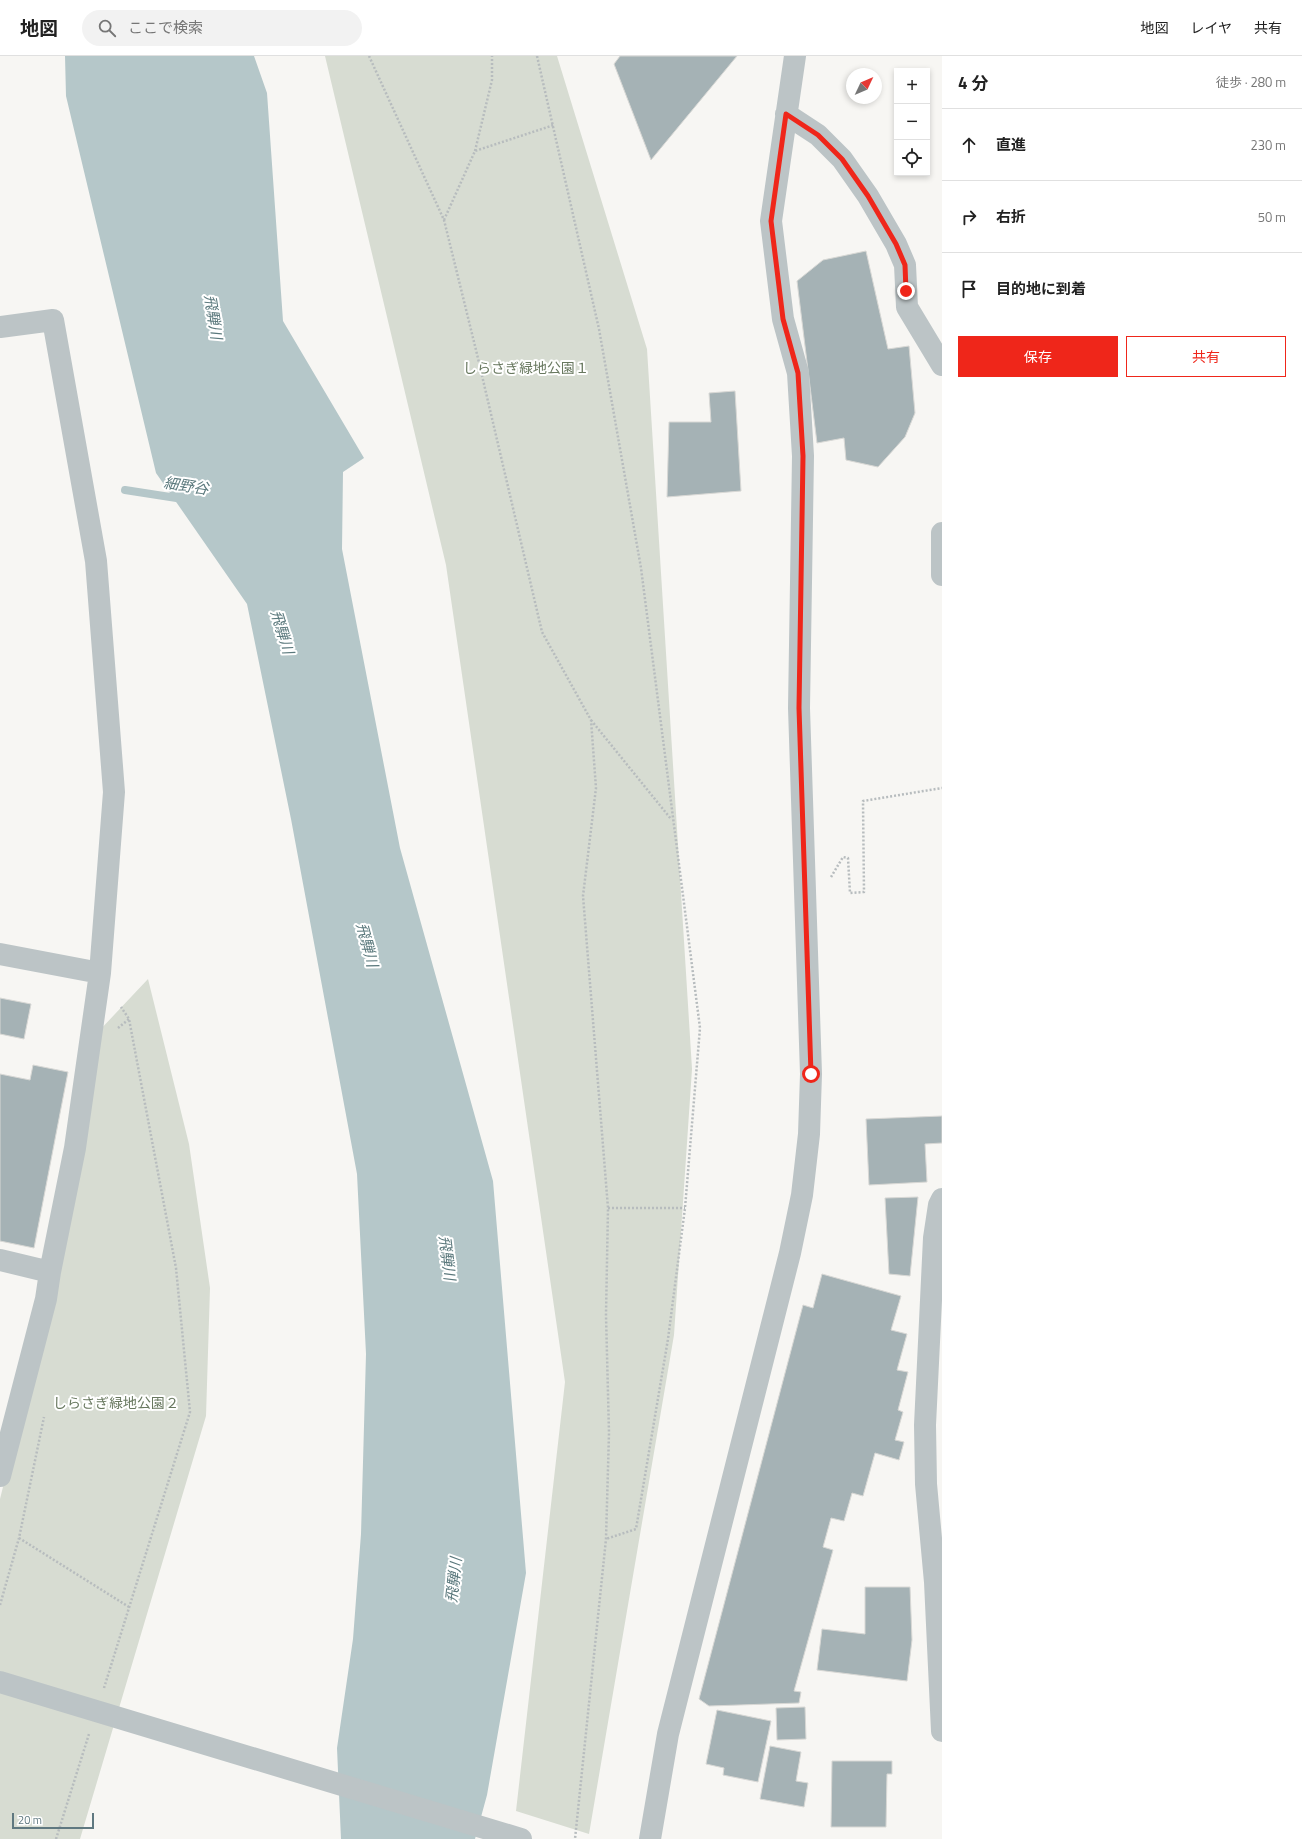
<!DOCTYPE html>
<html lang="ja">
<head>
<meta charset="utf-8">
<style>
	:root { --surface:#fff; --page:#f2f2f2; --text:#222; --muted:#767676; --line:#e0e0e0; --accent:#ef261a }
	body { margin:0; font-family:"Titillium Web","Noto Sans JP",sans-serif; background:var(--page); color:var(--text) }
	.controls { position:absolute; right:12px; top:12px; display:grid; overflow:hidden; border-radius:0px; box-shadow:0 2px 6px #0003 }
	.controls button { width:36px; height:36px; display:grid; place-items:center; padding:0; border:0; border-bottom:1px solid var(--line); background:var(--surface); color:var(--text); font:20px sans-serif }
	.compass { position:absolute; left:846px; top:12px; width:36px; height:36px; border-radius:50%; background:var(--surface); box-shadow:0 2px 6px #0003; rotate:46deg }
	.scale { position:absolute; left:12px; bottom:10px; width:82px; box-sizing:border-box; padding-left:4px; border:2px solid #5f7880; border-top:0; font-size:11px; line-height:14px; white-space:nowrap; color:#5f7880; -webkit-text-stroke:3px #fff; paint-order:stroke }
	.stop { position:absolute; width:12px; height:12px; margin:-9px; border:3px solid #ef261a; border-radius:50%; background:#fff }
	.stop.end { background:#ef261a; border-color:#fff; box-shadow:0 1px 4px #0008 }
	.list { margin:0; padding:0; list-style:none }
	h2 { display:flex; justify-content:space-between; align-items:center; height:52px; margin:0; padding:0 16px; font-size:17px }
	h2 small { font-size:13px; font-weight:400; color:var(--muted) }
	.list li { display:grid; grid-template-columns:26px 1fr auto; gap:12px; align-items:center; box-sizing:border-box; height:72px; padding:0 16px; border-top:1px solid var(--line) }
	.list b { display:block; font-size:15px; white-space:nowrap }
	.list em { font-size:13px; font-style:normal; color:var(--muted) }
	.actions { display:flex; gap:8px; padding:12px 16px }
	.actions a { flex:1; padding:9px 0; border:1px solid var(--accent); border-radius:0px; text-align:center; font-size:14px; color:var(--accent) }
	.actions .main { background:var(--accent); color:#fff }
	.icon { flex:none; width:22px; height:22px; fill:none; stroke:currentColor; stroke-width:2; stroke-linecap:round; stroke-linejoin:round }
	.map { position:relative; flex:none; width:942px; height:1783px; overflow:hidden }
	header { display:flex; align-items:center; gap:24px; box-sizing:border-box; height:56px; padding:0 20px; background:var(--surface); border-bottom:1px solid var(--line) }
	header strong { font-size:19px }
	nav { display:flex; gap:22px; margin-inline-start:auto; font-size:14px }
	.search { width:280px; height:36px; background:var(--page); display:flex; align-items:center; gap:10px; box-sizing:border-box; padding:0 14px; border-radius:22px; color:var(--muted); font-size:15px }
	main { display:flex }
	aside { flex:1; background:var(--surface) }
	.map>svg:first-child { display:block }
</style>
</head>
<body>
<header>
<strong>地図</strong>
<div class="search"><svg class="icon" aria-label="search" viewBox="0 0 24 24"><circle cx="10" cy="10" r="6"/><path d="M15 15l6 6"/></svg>ここで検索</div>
<nav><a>地図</a><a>レイヤ</a><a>共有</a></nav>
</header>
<main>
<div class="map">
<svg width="942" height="1783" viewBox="0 0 942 1783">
	<rect width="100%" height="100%" fill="#f7f6f3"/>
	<path fill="#d7dcd2" d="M325,0H557L647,293L692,1013L674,1279L589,1778L516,1755L565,1326L446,509Z
		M148,923L189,1088L210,1232L206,1360L80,1783H0V1443L74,1146L98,976Z"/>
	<path fill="#b5c7c9" d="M65,0H254L267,37L283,265L364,402L343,416L342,493L400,792L493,1125L526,1517L487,1739L475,1783H341L337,1692L353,1583L361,1478L366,1298L357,1118L291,763L247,548L156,417L66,40Z"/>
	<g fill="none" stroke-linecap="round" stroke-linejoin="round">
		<path stroke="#b5c7c9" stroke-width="8" d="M125,434L183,443"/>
	</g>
	<path fill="#a5b2b5" stroke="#d8d8d5" d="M620,0H737L651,104L614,8Z
		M866,195L888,293L909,290L915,357L905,381L878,411L846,404L844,382L817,387L797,225L823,204Z
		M735,335L741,435L667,441L669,366H711L709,337Z
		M0,942L31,948L24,983L0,978Z
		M33,1009L68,1016L34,1192L0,1185V1018L30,1024Z
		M942,1060V1087L925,1088L927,1126L869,1129L866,1063Z
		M918,1141L910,1220L889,1218L885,1142Z
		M822,1218L901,1240L891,1274L907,1278L897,1314L908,1316L898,1354L903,1356L895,1384L904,1386L899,1404L875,1397L863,1440L852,1437L844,1465L831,1462L823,1491L833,1494L794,1635L801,1636L799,1647L709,1650L699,1643L803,1249L813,1252Z
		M865,1531H910L912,1584L907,1625L817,1614L822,1573L865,1578Z
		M805,1651L806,1683L777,1684L776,1652Z
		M717,1654L771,1665L758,1726L723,1719L724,1712L706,1708Z
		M770,1690L801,1696L796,1725L808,1727L804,1751L760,1743Z
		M832,1705H892V1718H887L886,1771H831Z"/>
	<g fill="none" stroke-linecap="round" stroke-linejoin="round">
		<path stroke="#b7bcbe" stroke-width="2.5" stroke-dasharray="2 2" stroke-linecap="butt" d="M369,0L444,164L476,294L542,576L591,664L596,732L583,840L608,1152L606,1259L609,1377L606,1483L575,1783
			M537,0L599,273L641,512L700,972L685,1152L668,1283L636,1473L606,1483
			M475,95L492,24V0
			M444,164L475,95L554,69
			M591,664L671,763
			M831,821L843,801L848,802L850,837L864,836L863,745L942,732
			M118,972L129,963
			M608,1152H685
			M19,1482L129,1551
			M0,1549L19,1482L44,1361
			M104,1632L190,1356L176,1212L129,963L121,951
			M56,1783L89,1678"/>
		<path stroke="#bcc4c6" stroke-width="22" d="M786,58L818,79L842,103L868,140L896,188L905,209L907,251L942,309
			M0,271L53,264L96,505L114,736L100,917L75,1092L50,1216L46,1243L0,1420
			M942,477V519
			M0,898L100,917
			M942,1143L939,1149L934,1182L925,1369L926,1428L935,1526L942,1675
			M0,1204L50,1216
			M0,1626L521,1783
			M650,1783L668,1678L790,1197L802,1139L809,1078L811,1018L799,652L803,400L798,317L783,263L771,165L795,0"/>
	</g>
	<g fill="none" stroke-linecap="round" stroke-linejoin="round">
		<path stroke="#ef261a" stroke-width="5" d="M811,1018L799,652L803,400L798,317L783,263L771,165L786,58L818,79L842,103L868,140L896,188L905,209L906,235"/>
	</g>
	<g text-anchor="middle" stroke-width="4" stroke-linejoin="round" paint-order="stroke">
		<g font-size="14" fill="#68785f" stroke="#fff">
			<text x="526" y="317">しらさぎ緑地公園１</text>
			<text x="116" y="1352">しらさぎ緑地公園２</text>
		</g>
		<g font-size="15" font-style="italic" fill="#5a787c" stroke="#fff">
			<text transform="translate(213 261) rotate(81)" y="5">飛騨川</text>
			<text transform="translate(186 430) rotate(9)" y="5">細野谷</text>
			<text transform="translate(282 576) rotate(73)" y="5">飛騨川</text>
			<text transform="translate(367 889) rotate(75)" y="5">飛騨川</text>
			<text transform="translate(447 1202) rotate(83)" y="5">飛騨川</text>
			<text transform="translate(454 1524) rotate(-84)" y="5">飛騨川</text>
		</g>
	</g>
</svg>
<div class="controls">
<button>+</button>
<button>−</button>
<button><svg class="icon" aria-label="locate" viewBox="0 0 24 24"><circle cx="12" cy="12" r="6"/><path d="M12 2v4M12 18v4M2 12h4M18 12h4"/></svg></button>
</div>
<svg class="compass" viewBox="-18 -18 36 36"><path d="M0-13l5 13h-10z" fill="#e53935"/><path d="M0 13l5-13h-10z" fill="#767676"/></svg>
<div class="scale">20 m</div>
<div class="stop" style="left:811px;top:1018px"></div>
<div class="stop end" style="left:906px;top:235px"></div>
</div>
<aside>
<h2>4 分<small>徒歩 · 280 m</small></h2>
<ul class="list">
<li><svg class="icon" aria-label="ahead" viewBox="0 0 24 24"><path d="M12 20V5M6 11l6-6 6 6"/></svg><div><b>直進</b></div><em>230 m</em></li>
<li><svg class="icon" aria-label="right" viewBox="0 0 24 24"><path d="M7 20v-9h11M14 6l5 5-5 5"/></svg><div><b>右折</b></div><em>50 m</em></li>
<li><svg class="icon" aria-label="arrive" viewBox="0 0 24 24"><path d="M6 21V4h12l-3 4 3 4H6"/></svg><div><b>目的地に到着</b></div></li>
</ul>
<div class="actions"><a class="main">保存</a><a>共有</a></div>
</aside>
</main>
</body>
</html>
